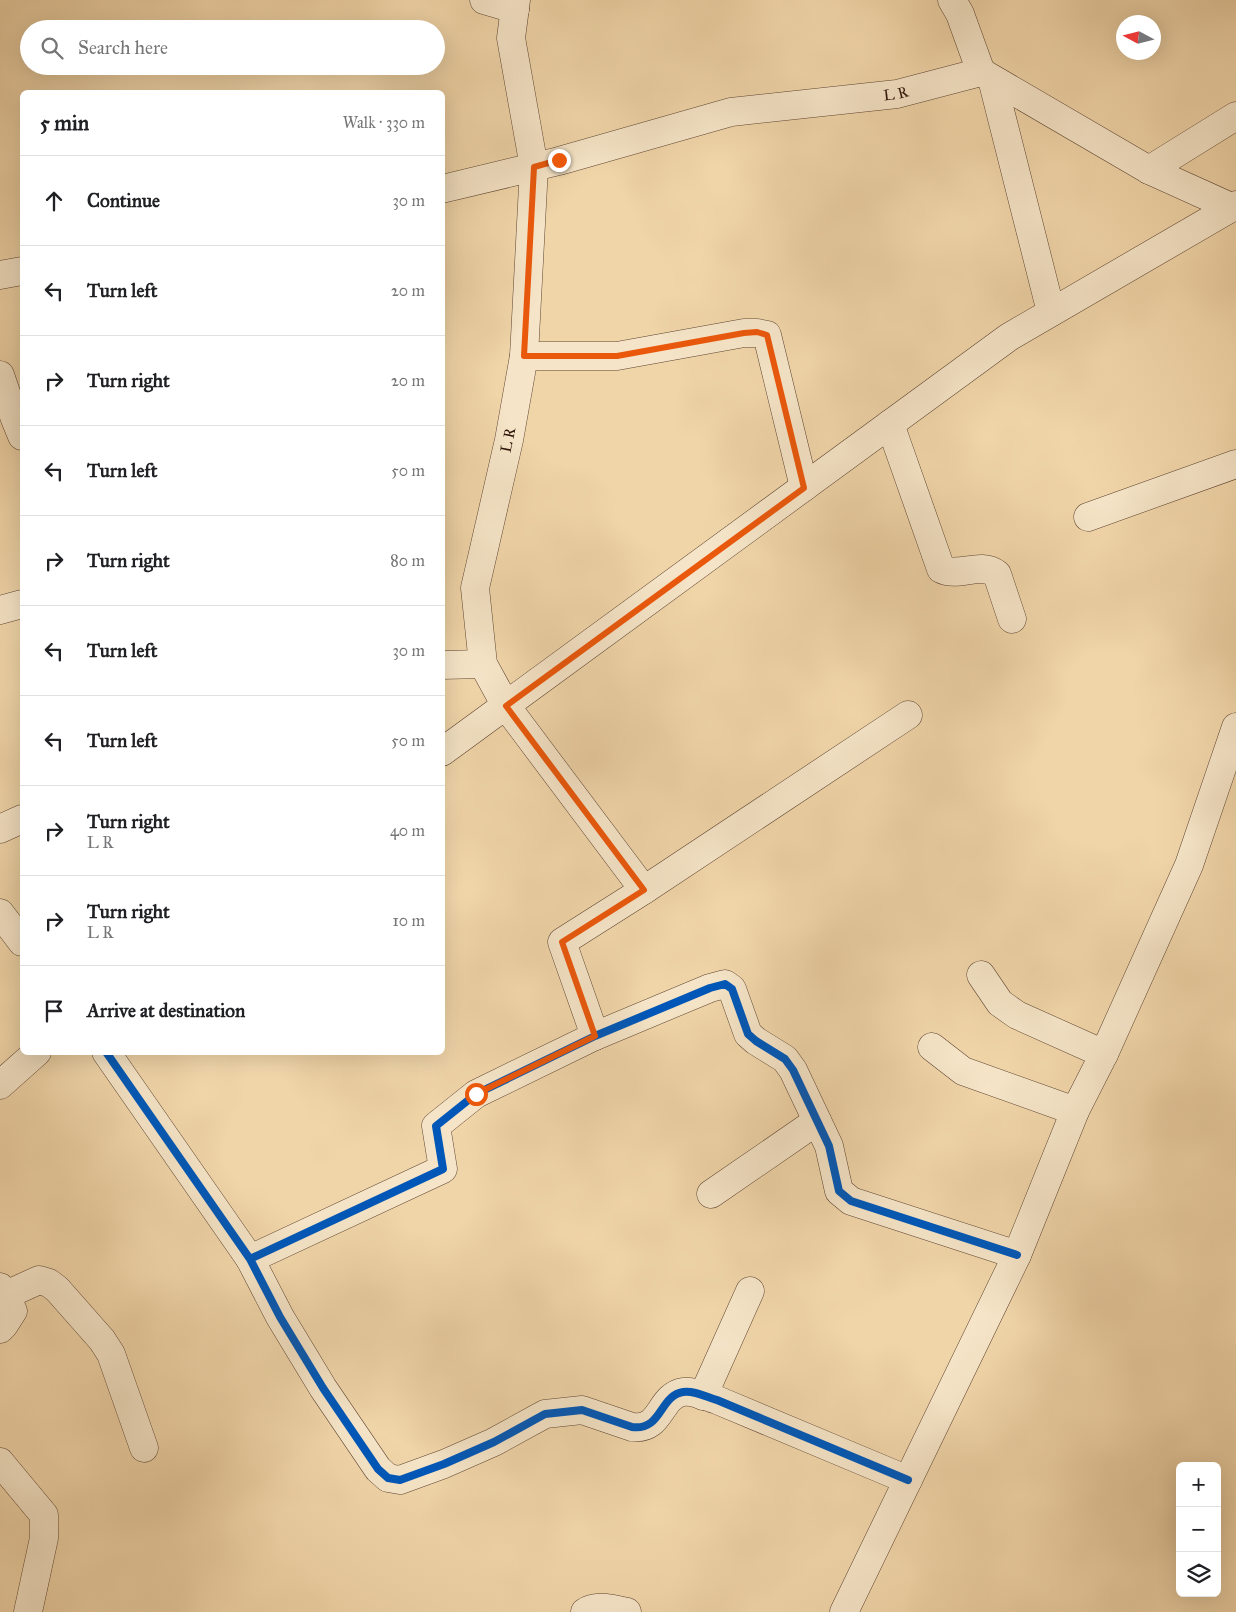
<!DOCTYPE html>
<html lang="en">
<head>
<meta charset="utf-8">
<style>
	:root { --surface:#fff; --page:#f2f2f2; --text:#202124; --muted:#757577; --line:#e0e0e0 }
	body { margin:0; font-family:"IM FELL Great Primer",serif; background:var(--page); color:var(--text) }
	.controls { position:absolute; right:15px; bottom:15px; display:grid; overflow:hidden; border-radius:8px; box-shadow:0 5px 20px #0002 }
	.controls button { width:45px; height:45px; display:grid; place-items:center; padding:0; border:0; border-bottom:1px solid var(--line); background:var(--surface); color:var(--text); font:25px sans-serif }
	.compass { position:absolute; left:1116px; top:15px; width:45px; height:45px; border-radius:50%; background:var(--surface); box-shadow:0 5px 20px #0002; rotate:277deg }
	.stop { position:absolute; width:15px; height:15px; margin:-11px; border:4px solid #ea580c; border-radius:50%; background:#fff }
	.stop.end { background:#ea580c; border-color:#fff; box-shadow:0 1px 5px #0008 }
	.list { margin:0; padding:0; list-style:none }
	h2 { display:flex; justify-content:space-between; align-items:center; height:65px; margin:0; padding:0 20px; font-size:21px }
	h2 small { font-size:16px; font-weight:400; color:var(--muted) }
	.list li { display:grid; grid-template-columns:32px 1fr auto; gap:15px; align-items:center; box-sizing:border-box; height:90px; padding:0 20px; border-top:1px solid var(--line) }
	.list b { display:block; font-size:19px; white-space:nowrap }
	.list p { margin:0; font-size:16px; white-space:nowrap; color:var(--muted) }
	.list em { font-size:16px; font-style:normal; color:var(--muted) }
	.icon { flex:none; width:28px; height:28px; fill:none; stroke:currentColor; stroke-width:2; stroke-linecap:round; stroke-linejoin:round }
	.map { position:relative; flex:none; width:1236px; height:1612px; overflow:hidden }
	.search { position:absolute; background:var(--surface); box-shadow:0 5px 20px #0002; left:20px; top:20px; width:425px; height:55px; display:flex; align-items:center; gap:12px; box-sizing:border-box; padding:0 18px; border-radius:28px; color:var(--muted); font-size:19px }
	.panel { position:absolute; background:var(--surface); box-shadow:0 5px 20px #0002; left:20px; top:90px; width:425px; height:965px; border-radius:8px }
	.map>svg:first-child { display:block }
</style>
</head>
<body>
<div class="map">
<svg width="1236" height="1612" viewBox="0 0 1236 1612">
	<rect width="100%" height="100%" fill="#f0d5a9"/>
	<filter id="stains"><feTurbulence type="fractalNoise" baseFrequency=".004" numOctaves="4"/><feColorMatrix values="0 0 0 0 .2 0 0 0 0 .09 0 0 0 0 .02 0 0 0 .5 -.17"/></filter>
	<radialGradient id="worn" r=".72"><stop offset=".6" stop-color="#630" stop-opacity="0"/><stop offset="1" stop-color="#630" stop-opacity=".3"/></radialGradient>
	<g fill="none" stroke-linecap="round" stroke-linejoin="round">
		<g stroke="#5e4431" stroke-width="29">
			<g id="minor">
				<path d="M484,0L515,9"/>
				<path d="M516,0L511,38L534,167L524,356L509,440L475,588L483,664L506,706L644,890"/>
				<path d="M952,0L960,14L981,72"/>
				<path d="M992,79L1051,312"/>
				<path d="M1149,170L1236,116"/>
				<path id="s1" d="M442,189L559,161L731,112L897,94L981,72L1149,170L1231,207"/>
				<path d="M0,275L22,271"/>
				<path d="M524,356H617L744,333H757L767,335L804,487"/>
				<path d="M0,375L15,419L22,436"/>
				<path d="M890,424L941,569C959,578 980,561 997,574L1012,619"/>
				<path d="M1088,517L1236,464"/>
				<path d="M0,610L22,604"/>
				<path d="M442,665L483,664"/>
				<path d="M442,752L1009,337L1236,205"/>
				<path d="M0,829L22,819"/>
				<path d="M0,913L22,942"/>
				<path d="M981,975L1000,1003L1017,1015L1104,1054"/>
				<path d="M595,1036L562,942L644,890L908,715"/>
				<path d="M932,1047L963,1071L1075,1111"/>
				<path d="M106,1052L250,1259L280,1317L323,1388L378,1469L388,1478L400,1480L444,1464L494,1442L545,1414L582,1410L632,1427C662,1431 659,1396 683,1392C693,1390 707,1397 717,1400L908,1480"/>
				<path d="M0,1085L37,1052"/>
				<path d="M711,1194L817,1121"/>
				<path d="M250,1259L443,1169L436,1126L476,1094L595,1036L710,988L725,984L732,989L748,1034L756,1041L785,1059L793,1070L829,1146L839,1191L851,1201L1017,1255"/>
				<path d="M0,1287L6,1295L13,1311L4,1325L0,1329"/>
				<path d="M6,1295L39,1280L49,1283L57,1289L102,1340L111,1354L144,1448"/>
				<path d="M703,1396L750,1291"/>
				<path d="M0,1462L44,1515V1538L28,1612"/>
				<path d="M585,1612C596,1604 614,1609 627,1612"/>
				<path d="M844,1612L1017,1255L1075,1111L1104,1054L1189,865L1236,727"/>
			</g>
		</g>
		<use href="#minor" stroke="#f5e4c7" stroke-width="28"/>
		<g stroke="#f5e4c7" stroke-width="11">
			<path id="cycleway" d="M106,1052L250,1259L280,1317L323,1388L378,1469L388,1478L400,1480L444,1464L494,1442L545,1414L582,1410L632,1427C662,1431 659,1396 683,1392C693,1390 707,1397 717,1400L908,1480
				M250,1259L443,1169L436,1126L476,1094L595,1036L710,988L725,984L732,989L748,1034L756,1041L785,1059L793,1070L829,1146L839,1191L851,1201L1017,1255"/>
		</g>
		<use href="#cycleway" stroke="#0057b8" stroke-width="8"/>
	</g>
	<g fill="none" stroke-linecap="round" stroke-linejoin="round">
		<path stroke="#ea580c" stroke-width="6" d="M476,1094L595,1036L562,942L644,890L506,706L804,488L767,335L757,332L744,333L617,356H524L534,167L559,160"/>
	</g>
	<g text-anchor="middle" stroke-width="4" stroke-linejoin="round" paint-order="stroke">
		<g font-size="15" fill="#2d1309" stroke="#f5e4c7">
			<text dy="5" stroke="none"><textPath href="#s1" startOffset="465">L R</textPath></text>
			<text transform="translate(508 440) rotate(-78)" y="5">L R</text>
		</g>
	</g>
	<rect width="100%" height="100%" filter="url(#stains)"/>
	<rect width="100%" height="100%" fill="url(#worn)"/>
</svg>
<div class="controls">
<button>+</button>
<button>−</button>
<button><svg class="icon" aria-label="layers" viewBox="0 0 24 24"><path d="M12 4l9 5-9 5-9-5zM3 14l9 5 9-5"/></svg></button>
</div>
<svg class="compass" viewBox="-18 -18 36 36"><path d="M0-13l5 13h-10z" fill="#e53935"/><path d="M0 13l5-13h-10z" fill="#757577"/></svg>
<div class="stop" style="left:476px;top:1094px"></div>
<div class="stop end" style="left:559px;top:160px"></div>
<div class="search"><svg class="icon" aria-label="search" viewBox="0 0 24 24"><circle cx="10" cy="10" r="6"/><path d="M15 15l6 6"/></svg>Search here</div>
<section class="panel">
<h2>5 min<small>Walk · 330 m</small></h2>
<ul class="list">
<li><svg class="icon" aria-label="ahead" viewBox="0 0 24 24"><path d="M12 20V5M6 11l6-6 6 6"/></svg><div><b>Continue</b></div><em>30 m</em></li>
<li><svg class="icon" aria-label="left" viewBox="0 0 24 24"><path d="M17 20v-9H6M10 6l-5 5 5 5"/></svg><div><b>Turn left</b></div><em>20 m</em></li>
<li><svg class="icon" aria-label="right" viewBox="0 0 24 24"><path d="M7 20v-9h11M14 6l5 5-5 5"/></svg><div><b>Turn right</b></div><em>20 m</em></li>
<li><svg class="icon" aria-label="left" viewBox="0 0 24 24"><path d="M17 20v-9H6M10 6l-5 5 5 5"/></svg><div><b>Turn left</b></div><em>50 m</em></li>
<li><svg class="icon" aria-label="right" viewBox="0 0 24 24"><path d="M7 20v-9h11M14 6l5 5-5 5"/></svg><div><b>Turn right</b></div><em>80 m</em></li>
<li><svg class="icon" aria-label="left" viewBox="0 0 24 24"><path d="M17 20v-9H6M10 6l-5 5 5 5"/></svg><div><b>Turn left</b></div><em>30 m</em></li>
<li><svg class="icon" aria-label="left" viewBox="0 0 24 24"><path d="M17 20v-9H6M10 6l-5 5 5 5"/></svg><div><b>Turn left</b></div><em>50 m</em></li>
<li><svg class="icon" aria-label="right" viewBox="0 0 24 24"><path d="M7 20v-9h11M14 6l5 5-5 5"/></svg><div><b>Turn right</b><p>L R</p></div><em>40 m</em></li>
<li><svg class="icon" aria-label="right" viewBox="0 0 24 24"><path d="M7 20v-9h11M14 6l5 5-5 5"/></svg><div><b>Turn right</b><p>L R</p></div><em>10 m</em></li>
<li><svg class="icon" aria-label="arrive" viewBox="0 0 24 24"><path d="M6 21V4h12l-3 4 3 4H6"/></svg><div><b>Arrive at destination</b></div></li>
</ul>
</section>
</div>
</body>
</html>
